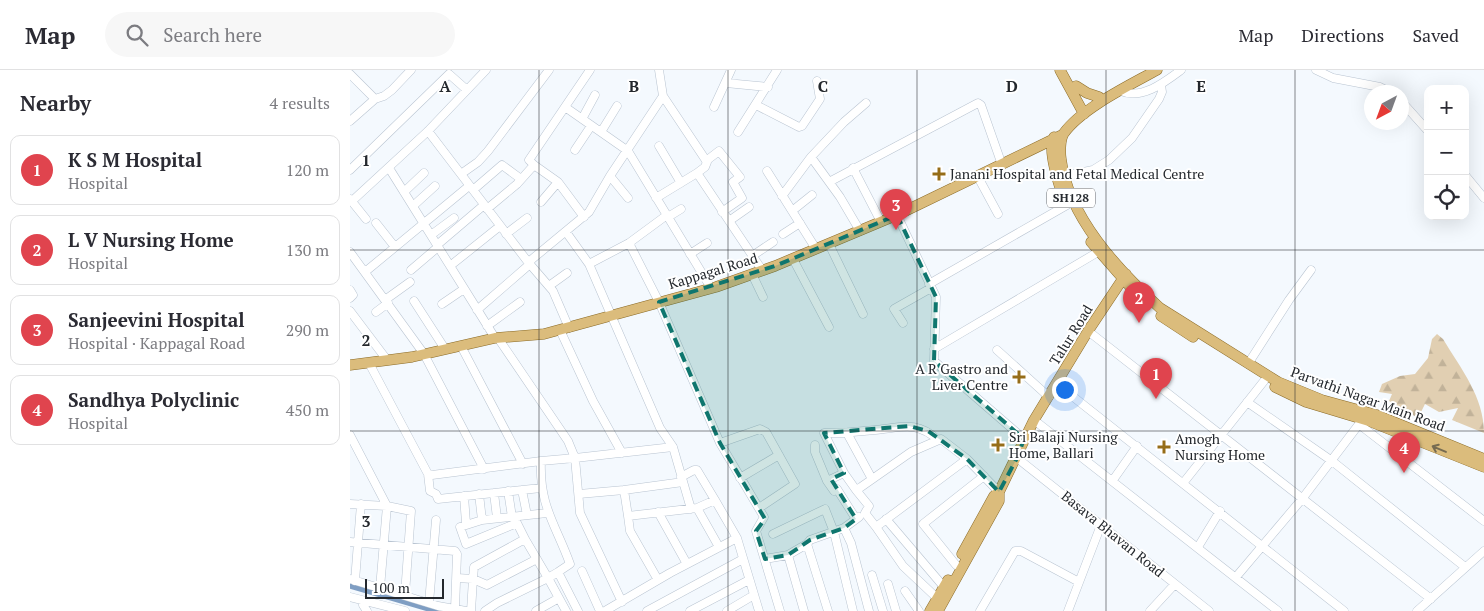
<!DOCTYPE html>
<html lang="en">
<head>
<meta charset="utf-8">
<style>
	:root { --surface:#fff; --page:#f7f7f7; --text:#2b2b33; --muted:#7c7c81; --line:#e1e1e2; --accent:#0f766e }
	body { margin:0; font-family:"PT Serif",serif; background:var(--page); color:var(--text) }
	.controls { position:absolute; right:15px; top:15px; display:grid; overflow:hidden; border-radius:10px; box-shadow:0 5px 20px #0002 }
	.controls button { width:45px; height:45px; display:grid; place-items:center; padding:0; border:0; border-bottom:1px solid var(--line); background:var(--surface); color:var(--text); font:25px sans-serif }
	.compass { position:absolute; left:1014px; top:15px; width:45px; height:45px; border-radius:50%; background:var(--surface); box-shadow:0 5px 20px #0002; rotate:221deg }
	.scale { position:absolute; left:15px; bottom:12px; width:79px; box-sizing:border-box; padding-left:5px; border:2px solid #24282d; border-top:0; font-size:14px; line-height:18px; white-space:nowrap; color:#24282d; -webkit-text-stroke:4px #fff; paint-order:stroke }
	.you { position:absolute; left:714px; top:319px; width:18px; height:18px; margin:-12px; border:4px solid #fff; border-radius:50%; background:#1a73e8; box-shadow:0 0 0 8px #1a73e833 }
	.badge { display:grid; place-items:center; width:32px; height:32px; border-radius:50%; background:var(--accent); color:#fff; font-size:16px; font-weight:700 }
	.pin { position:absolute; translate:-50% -41px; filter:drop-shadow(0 1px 2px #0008) }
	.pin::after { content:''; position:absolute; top:26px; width:18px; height:15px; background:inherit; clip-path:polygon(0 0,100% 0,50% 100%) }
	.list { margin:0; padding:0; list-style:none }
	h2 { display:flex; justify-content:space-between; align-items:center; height:65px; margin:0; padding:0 20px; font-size:21px }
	h2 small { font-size:16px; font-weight:400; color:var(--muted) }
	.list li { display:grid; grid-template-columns:32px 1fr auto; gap:15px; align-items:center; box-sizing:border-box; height:70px; margin:0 10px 10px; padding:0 10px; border:1px solid var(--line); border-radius:10px }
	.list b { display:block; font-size:19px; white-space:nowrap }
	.list p { margin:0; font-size:16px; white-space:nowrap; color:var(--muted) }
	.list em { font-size:16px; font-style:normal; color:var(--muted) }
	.icon { flex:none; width:28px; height:28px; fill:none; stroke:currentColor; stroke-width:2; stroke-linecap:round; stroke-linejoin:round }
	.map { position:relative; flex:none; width:1134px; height:541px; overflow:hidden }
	header { display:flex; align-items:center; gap:30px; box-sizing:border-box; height:70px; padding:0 25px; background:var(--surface); border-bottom:1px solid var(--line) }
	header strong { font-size:24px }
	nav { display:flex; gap:28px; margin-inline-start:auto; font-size:18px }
	.search { width:350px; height:45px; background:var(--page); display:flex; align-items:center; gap:12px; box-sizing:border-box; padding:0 18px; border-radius:28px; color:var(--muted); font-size:19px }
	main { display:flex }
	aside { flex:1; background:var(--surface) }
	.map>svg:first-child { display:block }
</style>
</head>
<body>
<header>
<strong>Map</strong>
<div class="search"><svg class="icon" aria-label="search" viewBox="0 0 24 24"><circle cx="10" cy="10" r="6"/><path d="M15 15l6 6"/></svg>Search here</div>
<nav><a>Map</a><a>Directions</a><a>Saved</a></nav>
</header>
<main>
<aside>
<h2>Nearby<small>4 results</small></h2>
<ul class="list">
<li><span class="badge" style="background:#e0444e">1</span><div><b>K S M Hospital</b><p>Hospital</p></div><em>120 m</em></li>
<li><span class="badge" style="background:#e0444e">2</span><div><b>L V Nursing Home</b><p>Hospital</p></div><em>130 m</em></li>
<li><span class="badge" style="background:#e0444e">3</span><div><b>Sanjeevini Hospital</b><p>Hospital · Kappagal Road</p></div><em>290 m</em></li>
<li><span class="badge" style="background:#e0444e">4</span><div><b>Sandhya Polyclinic</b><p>Hospital</p></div><em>450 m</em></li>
</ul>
</aside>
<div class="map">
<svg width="1134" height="541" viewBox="0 0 1134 541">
	<defs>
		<pattern id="forest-firs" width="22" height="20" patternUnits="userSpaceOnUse" patternTransform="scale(1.25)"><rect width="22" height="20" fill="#e1cfb2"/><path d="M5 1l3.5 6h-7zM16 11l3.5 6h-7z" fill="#c1b299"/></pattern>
	</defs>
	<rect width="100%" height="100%" fill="#f4f9fe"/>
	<path fill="url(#forest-firs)" d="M1087,264L1093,269C1111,299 1134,327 1134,363L1102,350L1108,338L1089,342L1075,334L1068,348L1039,331L1042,324L1029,322L1032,314L1050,306L1065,304L1078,288L1082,269Z"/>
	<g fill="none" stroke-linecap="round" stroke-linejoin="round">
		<path stroke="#7f9ec3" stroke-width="5.5" d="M0,516L86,541"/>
		<g stroke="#b9c4d1" stroke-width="9">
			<path id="minor" d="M966,0L983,8L1030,17L1040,22
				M0,4L25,29
				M376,13L418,17
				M771,21C792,30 815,12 831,0
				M313,26L357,92L355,97L347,103L412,200
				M1052,32L1078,61
				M406,35L449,57L452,56L470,29L467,11
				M215,37L278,81L361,218
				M364,37L381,0
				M232,49L245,25
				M0,51L25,29L34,26L42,20L61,0
				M78,61L178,192L203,221L219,258
				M251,62L267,36
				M388,62L427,0
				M309,76L331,113
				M225,80L241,56
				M356,91L369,81L390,107L383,112L392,128L372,142
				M184,95L208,112L234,147
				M39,98L145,268
				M503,98L531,152
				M0,100L99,4L117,20
				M417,101L466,179
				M111,104L128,92L138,81L199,0
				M1115,105L1134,128
				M260,106L278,128
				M714,106L743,100L759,90L782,68L809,29L812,22L811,15
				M628,107L648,144
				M479,112L628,33L631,35L652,95
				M123,120L152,95L171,109
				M54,122L74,103
				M432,126L461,87
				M306,128L347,103
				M0,129L16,149
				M2,131L78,61L136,0
				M191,132L208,112
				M63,136L85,116
				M137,139L167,114L184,95L179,90L240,0
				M442,141L462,125
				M547,145L586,227L584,291L674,369
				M318,147L331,139
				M379,151L399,137
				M26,153L45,177
				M510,161L490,127L461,87L494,52L516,33
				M216,162L239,194L310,358L323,377
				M156,164L177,148
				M433,164L450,153
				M81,165L104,148
				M279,173L309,232L370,373L414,447L406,461L430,541
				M479,174L513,244
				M87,175L134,135
				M0,182L74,284L134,399
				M340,184L357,173
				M402,186L423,172
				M443,189L479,257
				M239,194L279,173L317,145
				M100,196L150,156
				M61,200L88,177
				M15,202L119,116
				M402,204L413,227
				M579,214L717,135
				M199,216L217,203
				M0,220L3,225L0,228
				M35,230L60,212
				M64,231L95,279
				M92,234L114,219
				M127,240L180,194L181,190L239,142L260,106L313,26L309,0
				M0,241L37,290
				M26,242L38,233
				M553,253L544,239L581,218
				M137,256L170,232
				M210,260L243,331L272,383
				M738,261L1081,529
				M148,268L218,371L225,388L191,391C189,436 206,455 220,494L208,502L228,541
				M111,276L173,394
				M584,279L748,182
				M647,280L699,327
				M19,293L78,404L82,405L191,391
				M898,294L939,230L961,200
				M707,314L994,541
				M897,332L982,391L1115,497
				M684,350L928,541
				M1010,355L1134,451
				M497,363L522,409
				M0,365L37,436L30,518
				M370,373L410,359L416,362L445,414L409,438
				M465,375V382L477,411
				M667,388L859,541
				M494,403L474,363C491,363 508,362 525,360C551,358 566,350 588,370
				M78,404L80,421L86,424L88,429L191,418
				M331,407L344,400H347L365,430
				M390,408L429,385
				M763,410L787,376
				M834,412L914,311
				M172,420L177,445
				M274,420L333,412
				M158,421L162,447
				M144,423L147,448
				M129,424L132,450
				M229,424L274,420L278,446
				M114,426L116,453
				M0,434L37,436L61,441L55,524
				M308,442L337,494
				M506,449L487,419L484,421L477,411L494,403L506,420
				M536,449L594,517
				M526,457L515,443L519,436L506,420L511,417L561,382L591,369L617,389
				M494,458L501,473L519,541
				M423,464L475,439L484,462L503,541
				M175,469L167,453L116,474L110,457L132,450L197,443
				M0,472L105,481L107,484L105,539
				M457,474L460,470L494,458L509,447
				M369,477L347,438L365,430L387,468
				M848,477L870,441
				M187,489L137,515L123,509L124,497L175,469L198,508L208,502
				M415,489L438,485
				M606,495L573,454L634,406
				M232,501L250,541
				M522,505L533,541
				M886,507L952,429L1016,345
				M107,508L123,509L121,541
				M0,509L88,536L116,541
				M308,510L280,461L278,446L347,438
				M5,511L11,434
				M538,514L546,541
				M555,521L569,541
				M0,527L55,541
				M587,528L553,496L526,457L617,389L649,422
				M13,531V535L17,541
				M272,532L230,443L225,388L323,377L341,439
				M79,533L86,450
				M135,541L147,533L198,508L216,541
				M186,541L209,528
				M255,541L320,503L387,468L409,541
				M297,541L393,489
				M340,541L399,510
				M377,541L404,525
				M454,541L438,485L457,474L478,541
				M630,541L665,481H671L729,512
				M718,541L751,455
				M800,541L825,514
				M1067,541L1134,481"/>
		</g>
		<g stroke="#8b6b27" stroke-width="11">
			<path id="major" d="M710,0L734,44
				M807,0C780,15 732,38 714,63C710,69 710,82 711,89C718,147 768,200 810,238L928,312L972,330L1027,345L1134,389
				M726,16L737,23L749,27
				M704,67C697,79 709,117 715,130
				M741,172L790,228
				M811,246L843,267
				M0,295L62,287L145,268L194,264L366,217L425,196L547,145L712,65
				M925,317L956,332L1019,351L1134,397
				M612,484L644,426L649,422
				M580,541L598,510
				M588,541L649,431V422L684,350L738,261L776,204"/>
		</g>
		<use href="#minor" stroke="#fff" stroke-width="8"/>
		<use href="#major" stroke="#dbbc7c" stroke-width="10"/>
	</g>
	<defs><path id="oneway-shaft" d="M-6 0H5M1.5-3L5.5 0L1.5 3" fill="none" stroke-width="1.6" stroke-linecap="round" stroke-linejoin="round" transform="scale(1.25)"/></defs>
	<use stroke="#766b51" href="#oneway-shaft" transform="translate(1089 379) rotate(-157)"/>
	<path fill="#0f766e" fill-opacity="0.2" stroke="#0f766e" stroke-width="4" stroke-dasharray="10 6" stroke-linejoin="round" d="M547,145L586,227L584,291L674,369L667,388L649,422L617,389L578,361L559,356L474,363L494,403L481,409L506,449L494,458L460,470L438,485L415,489L406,461L415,449L370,373L309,232L425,196Z"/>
	<path fill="none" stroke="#24282d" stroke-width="1" stroke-opacity="0.55" d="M189,0V541M378,0V541M567,0V541M756,0V541M945,0V541M0,180H1134M0,361H1134"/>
	<g fill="#966d18" stroke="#fff" stroke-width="2">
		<path d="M586.5 96.5h5v5h5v5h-5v5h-5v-5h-5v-5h5z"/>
		<path d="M666.5 299.5h5v5h5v5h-5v5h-5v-5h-5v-5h5z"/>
		<path d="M645.5 367.5h5v5h5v5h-5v5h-5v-5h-5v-5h5z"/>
		<path d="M811.5 369.5h5v5h5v5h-5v5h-5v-5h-5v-5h5z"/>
	</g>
	<g text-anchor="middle" stroke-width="4" stroke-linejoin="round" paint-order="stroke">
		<rect fill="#fff" stroke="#66686c" stroke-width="1" x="697" y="118.5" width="48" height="19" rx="4"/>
		<g font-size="12" font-weight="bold" fill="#24282d">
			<text x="721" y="132">SH128</text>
		</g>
		<g font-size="14" fill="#24282d" stroke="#fff" text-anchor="start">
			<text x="600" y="109">Janani Hospital and Fetal Medical Centre</text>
			<text x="658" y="304" text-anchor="end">A R Gastro and<tspan x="658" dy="16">Liver Centre</tspan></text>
			<text x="659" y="372">Sri Balaji Nursing<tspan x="659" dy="16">Home, Ballari</tspan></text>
			<text x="825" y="374">Amogh<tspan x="825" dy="16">Nursing Home</tspan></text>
		</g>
		<g font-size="14" fill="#24282d" stroke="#fff">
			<text transform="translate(363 201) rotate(-17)" y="5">Kappagal Road</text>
			<text transform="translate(721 265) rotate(-58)" y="5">Talur Road</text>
			<text transform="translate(1018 329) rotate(20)" y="5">Parvathi Nagar Main Road</text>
			<text transform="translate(763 464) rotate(39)" y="5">Basava Bhavan Road</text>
		</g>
	</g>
	<g font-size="16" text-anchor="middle" font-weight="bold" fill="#24282d" stroke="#fff" stroke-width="4" stroke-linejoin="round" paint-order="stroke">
		<text x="95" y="22">A</text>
		<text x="284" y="22">B</text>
		<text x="473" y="22">C</text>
		<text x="662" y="22">D</text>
		<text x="851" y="22">E</text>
		<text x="16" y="96">1</text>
		<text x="16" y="276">2</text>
		<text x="16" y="457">3</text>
	</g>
</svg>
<div class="controls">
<button>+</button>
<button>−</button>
<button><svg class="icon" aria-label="locate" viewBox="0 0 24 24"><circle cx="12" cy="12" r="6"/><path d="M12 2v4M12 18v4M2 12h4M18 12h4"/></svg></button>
</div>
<svg class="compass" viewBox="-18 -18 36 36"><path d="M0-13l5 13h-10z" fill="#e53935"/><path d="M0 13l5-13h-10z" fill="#7c7c81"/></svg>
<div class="scale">100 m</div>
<div class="you"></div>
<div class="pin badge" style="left:806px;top:329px;background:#e0444e">1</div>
<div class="pin badge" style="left:789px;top:253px;background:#e0444e">2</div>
<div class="pin badge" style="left:546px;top:160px;background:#e0444e">3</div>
<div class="pin badge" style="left:1054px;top:403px;background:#e0444e">4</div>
</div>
</main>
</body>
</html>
